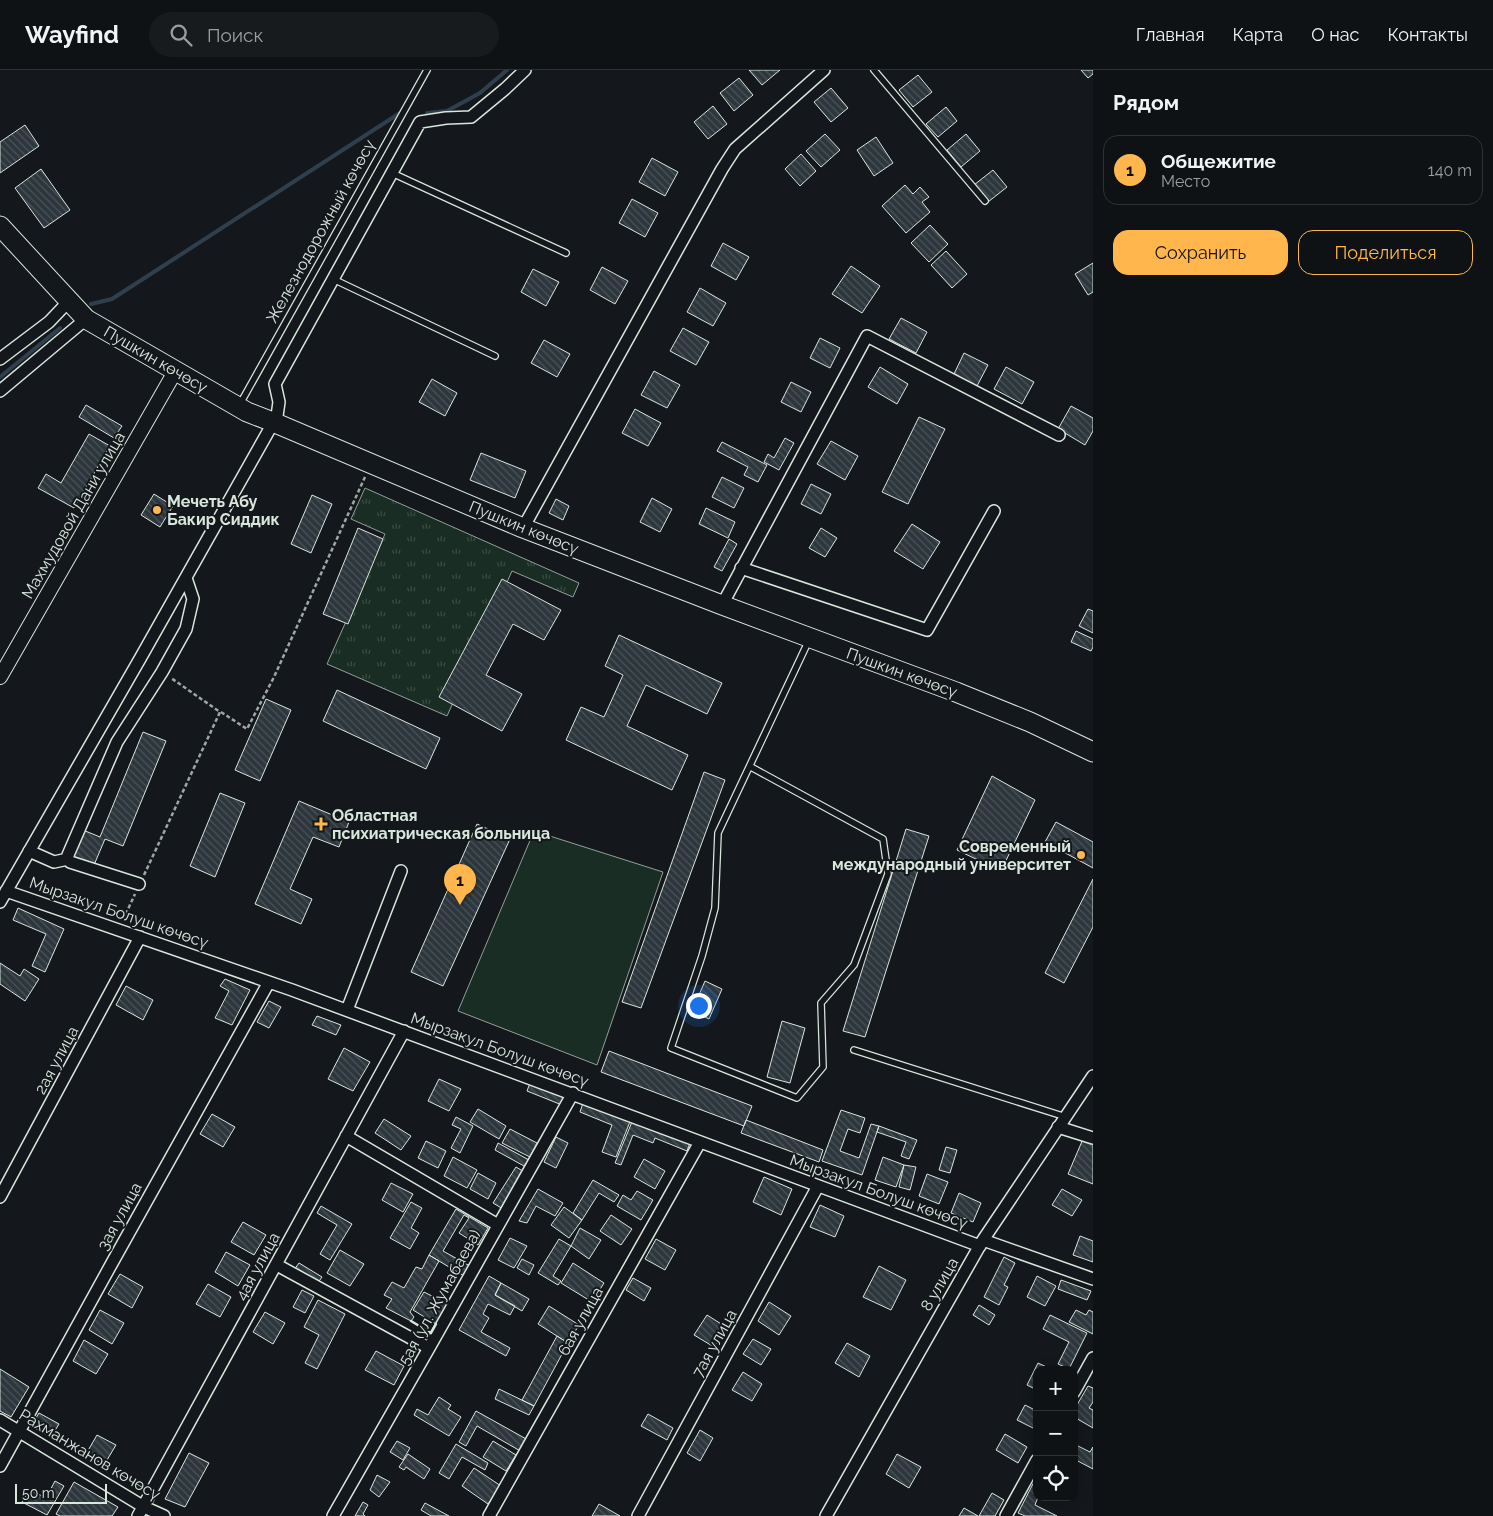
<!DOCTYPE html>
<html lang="ru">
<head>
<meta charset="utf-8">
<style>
	:root { --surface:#0f1215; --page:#181b1e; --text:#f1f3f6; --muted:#9b9ea0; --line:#2f3234; --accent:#ffb74d }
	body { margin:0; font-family:Raleway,sans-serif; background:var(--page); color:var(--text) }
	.controls { position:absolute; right:15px; bottom:15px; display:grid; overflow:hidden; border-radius:10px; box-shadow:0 2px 12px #0003 }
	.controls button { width:45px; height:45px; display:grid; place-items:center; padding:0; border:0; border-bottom:1px solid var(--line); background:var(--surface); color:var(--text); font:25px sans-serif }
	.scale { position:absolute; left:15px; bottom:12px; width:92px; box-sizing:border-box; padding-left:5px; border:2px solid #d8e6dc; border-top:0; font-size:14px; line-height:18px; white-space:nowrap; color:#d8e6dc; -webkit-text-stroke:4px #14181c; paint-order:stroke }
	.you { position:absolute; left:698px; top:935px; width:18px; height:18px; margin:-12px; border:4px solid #fff; border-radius:50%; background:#1a73e8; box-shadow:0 0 0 8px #1a73e833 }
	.badge { display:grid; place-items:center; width:32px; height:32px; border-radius:50%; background:var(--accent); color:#111; font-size:16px; font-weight:700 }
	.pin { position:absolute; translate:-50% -41px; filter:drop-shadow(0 1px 2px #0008) }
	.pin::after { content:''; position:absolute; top:26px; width:18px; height:15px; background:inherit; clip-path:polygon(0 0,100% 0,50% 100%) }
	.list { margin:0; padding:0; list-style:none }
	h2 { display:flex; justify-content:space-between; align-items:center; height:65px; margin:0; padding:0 20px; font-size:21px }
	h2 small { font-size:16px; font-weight:400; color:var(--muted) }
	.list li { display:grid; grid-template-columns:32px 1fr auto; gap:15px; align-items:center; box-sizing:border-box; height:70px; margin:0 10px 10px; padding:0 10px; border:1px solid var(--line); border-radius:15px }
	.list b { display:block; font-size:19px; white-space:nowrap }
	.list p { margin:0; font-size:16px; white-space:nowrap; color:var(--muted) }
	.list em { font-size:16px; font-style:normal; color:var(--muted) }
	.actions { display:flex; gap:10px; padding:15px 20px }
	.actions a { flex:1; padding:11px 0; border:1px solid var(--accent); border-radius:15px; text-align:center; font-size:18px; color:var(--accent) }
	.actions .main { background:var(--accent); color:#111 }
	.icon { flex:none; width:28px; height:28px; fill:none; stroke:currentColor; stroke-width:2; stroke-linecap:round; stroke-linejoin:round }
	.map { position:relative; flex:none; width:1093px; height:1446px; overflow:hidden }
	header { display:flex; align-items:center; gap:30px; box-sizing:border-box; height:70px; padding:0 25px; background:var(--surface); border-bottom:1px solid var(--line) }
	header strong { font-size:24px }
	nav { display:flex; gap:28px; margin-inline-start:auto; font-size:18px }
	.search { width:350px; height:45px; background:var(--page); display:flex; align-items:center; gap:12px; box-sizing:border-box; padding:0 18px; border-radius:28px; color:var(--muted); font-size:19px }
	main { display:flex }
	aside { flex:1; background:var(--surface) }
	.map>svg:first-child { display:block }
</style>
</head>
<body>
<header>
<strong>Wayfind</strong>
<div class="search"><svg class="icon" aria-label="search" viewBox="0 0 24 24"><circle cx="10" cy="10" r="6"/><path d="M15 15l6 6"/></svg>Поиск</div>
<nav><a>Главная</a><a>Карта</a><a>О нас</a><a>Контакты</a></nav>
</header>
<main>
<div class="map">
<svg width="1093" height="1446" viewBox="0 0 1093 1446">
	<defs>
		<pattern id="grass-tufts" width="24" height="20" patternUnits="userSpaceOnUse" patternTransform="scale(1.25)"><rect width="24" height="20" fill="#1a2d24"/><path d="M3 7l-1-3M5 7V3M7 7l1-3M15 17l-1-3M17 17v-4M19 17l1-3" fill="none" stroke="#3b4b43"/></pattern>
		<pattern id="building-back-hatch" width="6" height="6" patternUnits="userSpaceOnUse" patternTransform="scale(1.25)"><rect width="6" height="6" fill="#2c363c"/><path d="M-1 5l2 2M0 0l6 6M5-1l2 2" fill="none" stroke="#4a5358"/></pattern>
	</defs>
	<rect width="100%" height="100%" fill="#14181c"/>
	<path fill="url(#grass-tufts)" stroke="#939e99" d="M365,418L579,513L573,527L512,501L447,646L327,594L385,464L351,449Z"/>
	<path fill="#1a2d24" stroke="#939e99" d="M534,761L663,802L597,995L458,941Z"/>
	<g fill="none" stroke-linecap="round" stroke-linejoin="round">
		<path stroke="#2f3f4d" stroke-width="4" d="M427,43L447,41L480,23L507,0
			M91,234L112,229L403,41
			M0,307L60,258"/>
	</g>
	<path fill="url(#building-back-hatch)" stroke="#d8e6dc" d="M749,0H780L762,15Z
		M1081,0H1093V4L1088,8Z
		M918,5L932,22L913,37L899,20Z
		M739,8L753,25L734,41L720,23Z
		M831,18L848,38L831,52L814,32Z
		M713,36L727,54L708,69L694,52Z
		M946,37L957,51L938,67L926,54Z
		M25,55L39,76L0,103V72Z
		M825,64L840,80L821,97L806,81Z
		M966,64L980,81L961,97L947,80Z
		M876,67L893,93L874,106L857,80Z
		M801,84L816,101L800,116L785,99Z
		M652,88L678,102L665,126L639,112Z
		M41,99L70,140L44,158L15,118Z
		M993,100L1007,117L988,132L974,115Z
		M905,115L913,124L920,117L929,127L922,132L930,142L906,163L882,136Z
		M632,129L658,143L645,167L619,153Z
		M930,155L948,174L929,192L911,173Z
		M723,173L749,187L736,210L711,196Z
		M946,181L967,204L952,218L931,195Z
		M1093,193V222L1088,225L1075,204Z
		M851,196L880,216L862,243L832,224Z
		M602,197L628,211L615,234L590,220Z
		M533,199L559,212L546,236L521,222Z
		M700,218L726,233L713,256L687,242Z
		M901,248L927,262L916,283L889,269Z
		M683,258L709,272L696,295L670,281Z
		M820,268L840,278L830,298L810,288Z
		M544,270L570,284L557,307L531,293Z
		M964,283L988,295L977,316L954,304Z
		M880,297L908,314L897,334L868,317Z
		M1006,297L1034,312L1022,334L994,319Z
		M654,301L680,315L667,338L641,325Z
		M432,309L457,323L445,346L419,332Z
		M791,312L811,322L801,342L781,332Z
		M86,335L122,356L114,368L79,347Z
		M1071,336L1093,348V361L1085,375L1058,359Z
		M635,339L661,353L648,376L622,363Z
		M919,347L945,359L908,434L882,422Z
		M89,364L110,376L74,438L38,418L46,404L61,413Z
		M785,368L794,373L779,400L764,392L768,384L774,388Z
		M831,371L858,386L845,410L817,394Z
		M722,372L767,395L758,412L744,405L748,397L717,381Z
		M481,383L526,401L515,428L470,410Z
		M722,407L744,418L734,438L712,427Z
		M811,414L831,424L821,444L801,434Z
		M154,424L173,436L160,457L141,445Z
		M312,425L332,434L311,483L291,474Z
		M652,428L672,439L660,462L640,452Z
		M556,429L569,436L563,450L549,443Z
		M706,438L735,452L728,468L699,454Z
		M912,454L940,472L923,499L894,481Z
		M358,458L383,469L348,554L323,544Z
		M821,458L837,468L825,487L809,478Z
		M729,469L737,474L722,501L714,497Z
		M502,509L561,540L544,570L513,554L486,605L522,624L502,661L439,627Z
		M1088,539L1093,541V563L1079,556Z
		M1076,561L1093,569V577L1091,581L1071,572Z
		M619,565L722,613L707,644L646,615L627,656L688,685L672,720L566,670L581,637L604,647L623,605L605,596Z
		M337,620L440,668L426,699L323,651Z
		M266,629L291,640L260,711L235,700Z
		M143,662L166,671L123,776L105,769L94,795L72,786L83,760L100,767Z
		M704,702L725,710L641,938L622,932Z
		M992,706L1035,730L1001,801L957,780Z
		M220,723L245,733L215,807L190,796Z
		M299,731L349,752L339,777L313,767L290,819L312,829L301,854L255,834Z
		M1056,752L1093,772V798L1045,772Z
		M477,754L510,769L443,916L411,902Z
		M906,759L929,766L865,967L843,961Z
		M1093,809V857L1064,913L1045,903Z
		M18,838L64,859L45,902L32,896L46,864L13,850Z
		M0,893L20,906L24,899L39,909L25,931L0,914Z
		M225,909L250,920L232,955L215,948L229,921L220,916Z
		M705,911L722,919L709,949L692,941Z
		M126,916L153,930L143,950L116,935Z
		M269,931L281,937L269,958L257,952Z
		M317,946L341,955L336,965L312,955Z
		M782,951L805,958L790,1013L767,1007Z
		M344,978L370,992L353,1021L328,1009Z
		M609,981L752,1036L744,1056L601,1002Z
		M439,1009L461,1019L449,1041L428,1031Z
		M530,1013L566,1027L562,1035L527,1021Z
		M584,1030L631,1049L616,1087L602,1082L612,1055L580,1042Z
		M478,1039L506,1056L499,1069L470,1052Z
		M841,1040L865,1048L860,1063L848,1059L840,1081L859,1088L871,1054L879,1056L862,1105L822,1091Z
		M212,1044L235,1057L223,1077L200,1064Z
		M456,1047L473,1056L460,1083L451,1078L461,1059L452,1055Z
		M634,1047L691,1070L687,1081L655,1068L653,1073L633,1065L621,1095L615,1093Z
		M384,1049L411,1066L401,1080L375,1063Z
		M746,1050L823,1080L819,1092L741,1063Z
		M879,1056L917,1070L909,1089L901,1086L906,1072L877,1062Z
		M510,1059L537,1073L530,1087L502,1073Z
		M556,1067L568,1073L556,1098L544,1092Z
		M1083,1069L1093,1073V1114L1068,1104Z
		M426,1071L446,1081L438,1098L418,1088Z
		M498,1073L529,1090L524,1096L495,1080Z
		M946,1077L957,1080L950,1103L939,1100Z
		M453,1087L477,1100L467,1118L444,1106Z
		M883,1087L904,1095L896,1117L875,1110Z
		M644,1089L665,1101L655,1119L634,1107Z
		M904,1095L916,1097L910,1120L899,1117Z
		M516,1097L526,1103L503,1139L493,1133Z
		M478,1103L496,1113L488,1129L470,1119Z
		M927,1104L948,1112L939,1134L919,1126Z
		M764,1107L792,1119L781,1145L753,1132Z
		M593,1110L619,1125L614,1132L599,1123L582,1150L573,1143Z
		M391,1113L413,1124L403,1142L382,1130Z
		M538,1119L563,1133L555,1146L536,1136L527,1153L519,1151Z
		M1062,1119L1082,1130L1072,1146L1052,1135Z
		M637,1121L653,1130L641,1150L617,1136L623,1125L631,1130Z
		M959,1123L981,1133L973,1152L951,1143Z
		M411,1132L422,1138L411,1158L419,1163L410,1179L390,1168Z
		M820,1135L844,1146L835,1167L810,1157Z
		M321,1136L352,1154L330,1190L320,1184L337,1155L317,1143Z
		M564,1137L582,1150L569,1168L551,1155Z
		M456,1139L488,1158L478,1175L459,1163L469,1148L464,1145L443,1181L470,1196L464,1206L429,1185Z
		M611,1145L632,1159L621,1175L600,1161Z
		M243,1152L266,1165L254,1185L231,1172Z
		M580,1158L601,1170L589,1189L571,1176Z
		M1080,1166L1093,1171V1192L1073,1185Z
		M510,1168L527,1176L514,1198L498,1190Z
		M559,1169L571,1176L553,1206L561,1211L558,1215L538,1203Z
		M656,1169L676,1180L665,1200L645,1189Z
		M340,1180L364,1194L350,1216L327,1203Z
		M226,1182L250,1195L238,1216L215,1202Z
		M429,1185L439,1191L410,1242L414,1247L411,1251L386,1238L392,1229L384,1225L392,1212L404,1218L416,1197L422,1199Z
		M1004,1187L1015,1193L1004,1215L1008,1217L999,1235L984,1227Z
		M522,1189L534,1195L529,1205L517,1198Z
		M299,1193L322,1207L317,1214L294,1200Z
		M573,1193L604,1213L592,1232L561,1213Z
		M879,1196L906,1210L891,1240L863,1227Z
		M120,1204L143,1217L132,1238L108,1224Z
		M489,1206L501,1213L495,1225L515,1236L510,1245L488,1234L483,1244L489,1248L481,1262L510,1278L506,1286L459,1260Z
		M1037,1206L1056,1216L1045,1236L1027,1227Z
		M633,1208L651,1218L644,1231L626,1220Z
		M1061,1210L1091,1221L1087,1230L1058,1219Z
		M501,1213L529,1229L522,1241L495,1225Z
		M208,1214L231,1227L220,1247L196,1234Z
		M302,1220L314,1226L305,1243L293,1237Z
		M424,1222L448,1234L436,1254L413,1240Z
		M318,1230L345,1244L317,1299L305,1293L319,1265L304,1257Z
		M769,1232L791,1246L779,1265L758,1251Z
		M979,1235L995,1245L989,1255L973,1245Z
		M549,1236L579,1255L568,1273L538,1254Z
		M100,1240L124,1253L112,1274L89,1260Z
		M1076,1240L1086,1245L1089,1240L1093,1242V1264L1069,1252Z
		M265,1242L285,1253L273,1274L253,1262Z
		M707,1245L726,1257L714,1277L694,1265Z
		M1050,1245L1087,1263L1069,1299L1058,1294L1069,1272L1043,1259Z
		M557,1266L568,1273L534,1336L522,1330Z
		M753,1269L771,1279L761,1295L743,1284Z
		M84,1270L108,1284L96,1304L73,1291Z
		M847,1273L870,1286L859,1307L835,1293Z
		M376,1281L404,1296L394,1315L365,1300Z
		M1038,1293L1053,1300H1037V1320L1027,1315Z
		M0,1299L29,1317L11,1347L0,1341Z
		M743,1302L762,1314L752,1331L732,1320Z
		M1088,1316L1093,1318V1332L1089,1338L1093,1340V1358L1074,1347V1340Z
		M499,1319L534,1336L529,1345L495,1329Z
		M439,1327L451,1335L448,1339L461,1347L449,1366L414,1345L417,1339L428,1345Z
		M1025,1335L1037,1341V1360L1017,1350Z
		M476,1341L528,1370L522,1382L477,1356L466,1376L459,1372Z
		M39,1343L59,1354L51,1367L31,1356Z
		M648,1344L673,1358L667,1370L641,1356Z
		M700,1360L713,1368L700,1391L687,1383Z
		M1005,1364L1027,1377L1018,1393L996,1380Z
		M97,1365L116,1375L104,1395L86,1384Z
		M397,1371L410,1378L403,1390L390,1382Z
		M493,1371L516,1385L506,1401L483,1387Z
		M456,1374L488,1393L485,1400L462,1387L449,1409L439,1403Z
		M1074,1374L1090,1382L1093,1377V1399L1074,1389Z
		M189,1383L209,1393L185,1437L165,1429Z
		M408,1384L430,1399L424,1409L406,1397L404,1400L399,1397Z
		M897,1384L921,1397L909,1418L886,1404Z
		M474,1398L501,1416L488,1434L462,1416Z
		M377,1405L390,1412L379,1427L370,1420Z
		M1037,1406V1427H1038L1035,1435L1057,1446H1025L1018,1443Z
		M55,1411L64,1416L47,1445L22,1432L30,1420L46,1428Z
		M74,1412L118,1437L112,1446H60L56,1444Z
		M992,1423L1004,1430L995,1446H979Z
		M363,1432L368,1435L363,1444L365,1446H355Z
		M425,1433L449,1446H431L421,1440Z
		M599,1434L620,1446H592Z
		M964,1438L978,1446H959Z"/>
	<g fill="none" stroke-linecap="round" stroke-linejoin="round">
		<g stroke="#d8e6dc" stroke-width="8">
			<path id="service" d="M874,0L985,131
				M392,103L566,183
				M333,209L495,286
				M240,334L427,0
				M751,697L883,769L888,804L854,895L821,933L823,997L797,1028L671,978L702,886L715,838L718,763L809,570
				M854,980L1066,1047"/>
		</g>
		<g stroke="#d8e6dc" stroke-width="14">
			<path id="minor" d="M0,289L49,252L69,231
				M0,321L86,249
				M523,458L722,99L735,79L824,0
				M741,498L927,560L994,441
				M722,535L867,266L1059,365
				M29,781L54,792L68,789
				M139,814L70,792L68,789V785L117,672L162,602L186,559L193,529L186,508
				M6,821L292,920L980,1176
				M0,832L141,587L277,346L279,332L275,314L420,52L446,48L471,47L505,19L525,0
				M347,940L401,801
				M1058,1057L1093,1068
				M346,1066L498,1155
				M0,1127L140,867
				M983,1170L1093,1209
				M277,1195L429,1278
				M1074,1322L1093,1288
				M0,1350L144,1437L164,1446
				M0,1396L112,1193L269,912
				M138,1446L404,961
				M333,1446L429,1278L573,1023
				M489,1446L700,1072
				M638,1446L818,1116
				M826,1446L983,1170L1093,1006
				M1006,1446L1037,1390"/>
		</g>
		<g stroke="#d8e6dc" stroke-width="16">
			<path id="tertiary" d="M0,607L176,300"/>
		</g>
		<g stroke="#d8e6dc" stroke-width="21">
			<path id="trunk" d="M0,156L86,249L247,342L273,352L523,458L722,535L956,622L1030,652L1093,682"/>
		</g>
		<path stroke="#9da8a2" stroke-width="2.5" stroke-dasharray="4 2.5" stroke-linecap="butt" d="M221,642L247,659L274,607L365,407
			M144,805L220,642L171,608
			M123,850L135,824"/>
		<use href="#service" stroke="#14181c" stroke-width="5.5"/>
		<use href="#minor" stroke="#14181c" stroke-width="11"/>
		<use href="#tertiary" stroke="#14181c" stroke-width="14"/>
		<use href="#trunk" stroke="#14181c" stroke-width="19"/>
		<path stroke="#d8e6dc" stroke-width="2.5" d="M411,1251L431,1263L436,1254"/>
	</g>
	<g fill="#ffb74d" stroke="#14181c" stroke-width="2">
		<circle cx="157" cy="440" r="5"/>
		<path d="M318.5 746.5h5v5h5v5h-5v5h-5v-5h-5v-5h5z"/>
		<circle cx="1081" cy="785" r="5"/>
	</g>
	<g text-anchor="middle" stroke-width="4" stroke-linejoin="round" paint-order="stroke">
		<g font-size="16" fill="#d8e6dc" stroke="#14181c">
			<text transform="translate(320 161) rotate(-61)" y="6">Железнодорожный көчөсү</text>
			<text transform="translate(156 289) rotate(30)" y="6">Пушкин көчөсү</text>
			<text transform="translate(73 445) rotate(-60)" y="6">Махмудовой Дани улица</text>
			<text transform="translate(524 457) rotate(22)" y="6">Пушкин көчөсү</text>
			<text transform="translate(902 602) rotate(20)" y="6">Пушкин көчөсү</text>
			<text transform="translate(119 842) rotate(19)" y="6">Мырзакул Болуш көчөсү</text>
			<text transform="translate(500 979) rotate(20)" y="6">Мырзакул Болуш көчөсү</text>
			<text transform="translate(56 990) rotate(-62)" y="6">2ая улица</text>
			<text transform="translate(879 1121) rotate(20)" y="6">Мырзакул Болуш көчөсү</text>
			<text transform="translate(119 1146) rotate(-61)" y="6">3ая улица</text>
			<text transform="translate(257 1196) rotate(-61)" y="6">4ая улица</text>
			<text transform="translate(939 1214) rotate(-60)" y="6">8 улица</text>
			<text transform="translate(439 1227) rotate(-61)" y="6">5ая (ул. Жумабаева)</text>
			<text transform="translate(580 1251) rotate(-61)" y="6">6ая улица</text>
			<text transform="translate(714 1273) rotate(-61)" y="6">7ая улица</text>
			<text transform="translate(90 1384) rotate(31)" y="6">Рахманжанов көчөсү</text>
		</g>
		<g font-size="16" font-weight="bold" fill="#d8e6dc" stroke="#14181c" text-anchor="start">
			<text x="167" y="437">Мечеть Абу<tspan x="167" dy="18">Бакир Сиддик</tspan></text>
			<text x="332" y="751">Областная<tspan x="332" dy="18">психиатрическая больница</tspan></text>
			<text x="1071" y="782" text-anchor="end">Современный<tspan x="1071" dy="18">международный университет</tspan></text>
		</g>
	</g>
</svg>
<div class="controls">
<button>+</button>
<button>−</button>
<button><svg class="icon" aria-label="locate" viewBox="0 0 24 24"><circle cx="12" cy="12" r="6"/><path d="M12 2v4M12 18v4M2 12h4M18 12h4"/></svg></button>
</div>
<div class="scale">50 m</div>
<div class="you"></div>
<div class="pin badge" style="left:460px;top:835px">1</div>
</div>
<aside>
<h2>Рядом<small></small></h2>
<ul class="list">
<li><span class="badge">1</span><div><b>Общежитие</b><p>Место</p></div><em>140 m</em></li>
</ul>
<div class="actions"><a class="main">Сохранить</a><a>Поделиться</a></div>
</aside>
</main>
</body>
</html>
